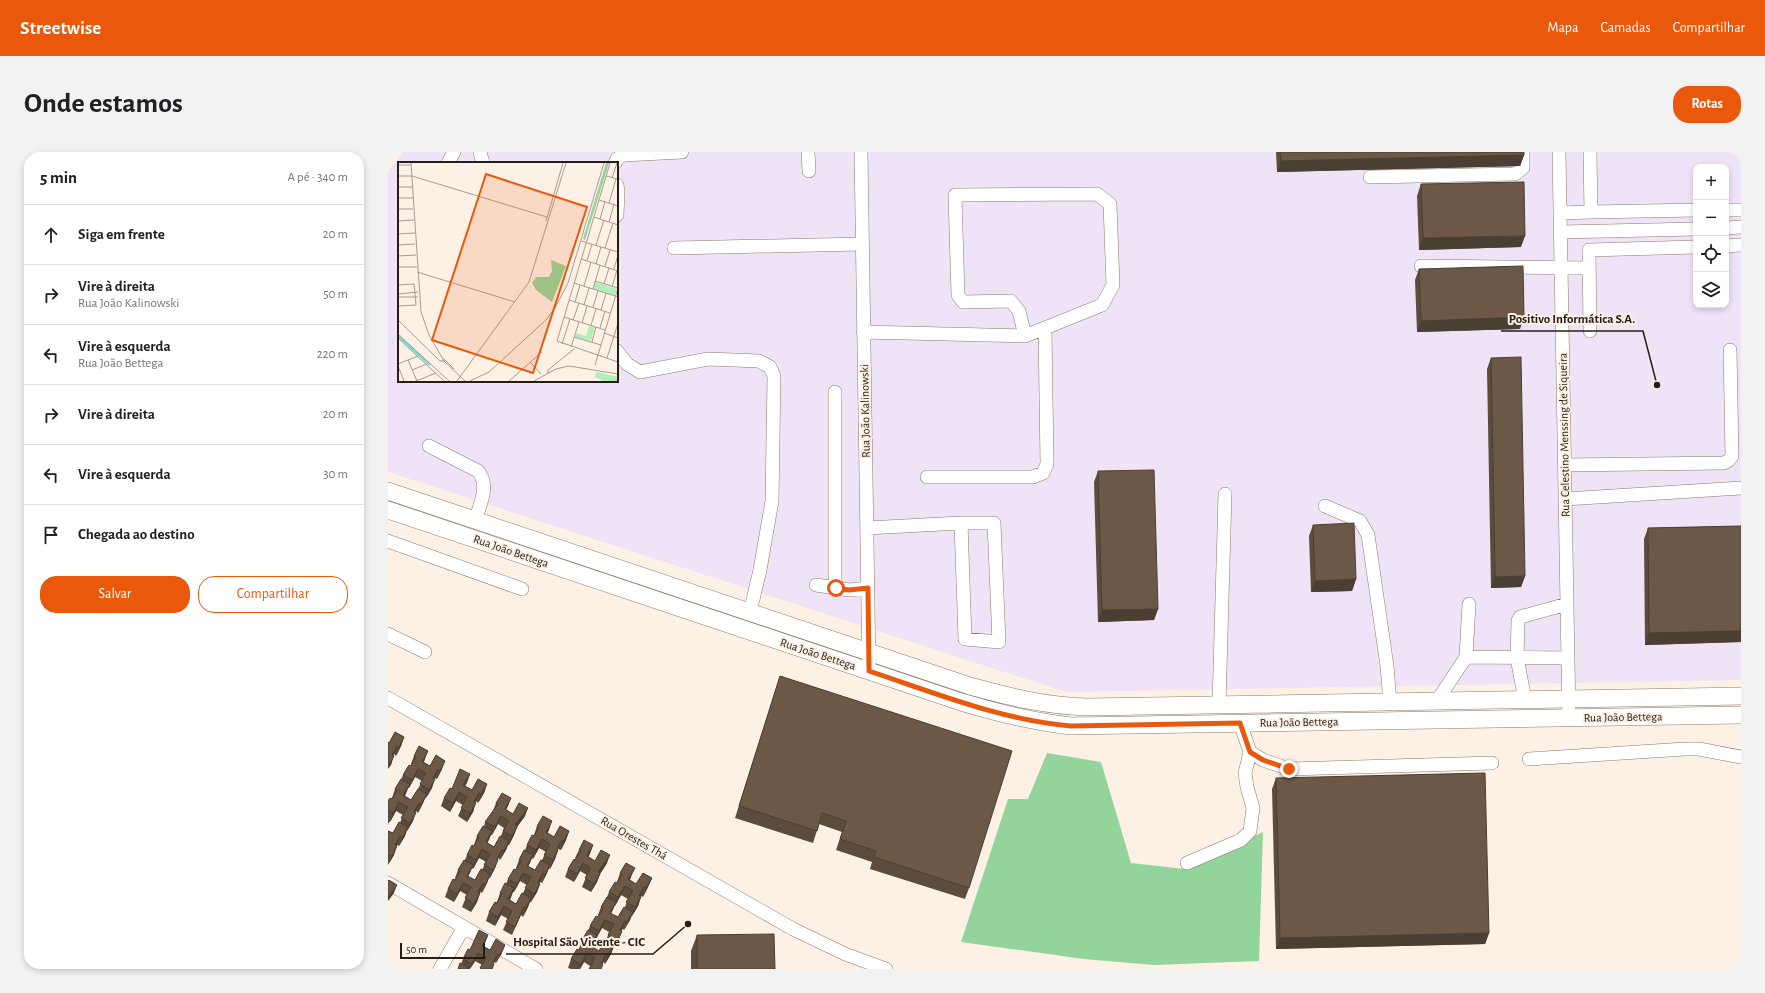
<!DOCTYPE html>
<html lang="pt">
<head>
<meta charset="utf-8">
<style>
	:root { --surface:#fff; --page:#f2f2f2; --text:#202124; --muted:#757577; --line:#e0e0e0; --accent:#ea580c }
	body { margin:0; font-family:"Alegreya Sans",sans-serif; background:var(--page); color:var(--text) }
	.controls { position:absolute; right:12px; top:12px; display:grid; overflow:hidden; border-radius:8px; box-shadow:0 2px 6px #0003 }
	.controls button { width:36px; height:36px; display:grid; place-items:center; padding:0; border:0; border-bottom:1px solid var(--line); background:var(--surface); color:var(--text); font:20px sans-serif }
	.scale { position:absolute; left:12px; bottom:10px; width:85px; box-sizing:border-box; padding-left:4px; border:2px solid #261e16; border-top:0; font-size:11px; line-height:14px; white-space:nowrap; color:#261e16; -webkit-text-stroke:3px #fdf0e4; paint-order:stroke }
	.stop { position:absolute; width:12px; height:12px; margin:-9px; border:3px solid #ea580c; border-radius:50%; background:#fff }
	.stop.end { background:#ea580c; border-color:#fff; box-shadow:0 1px 4px #0008 }
	.list { margin:0; padding:0; list-style:none }
	h2 { display:flex; justify-content:space-between; align-items:center; height:52px; margin:0; padding:0 16px; font-size:17px }
	h2 small { font-size:13px; font-weight:400; color:var(--muted) }
	.list li { display:grid; grid-template-columns:26px 1fr auto; gap:12px; align-items:center; box-sizing:border-box; height:60px; padding:0 16px; border-top:1px solid var(--line) }
	.list b { display:block; font-size:15px; white-space:nowrap }
	.list p { margin:0; font-size:13px; white-space:nowrap; color:var(--muted) }
	.list em { font-size:13px; font-style:normal; color:var(--muted) }
	.actions { display:flex; gap:8px; padding:12px 16px }
	.actions a { flex:1; padding:9px 0; border:1px solid var(--accent); border-radius:16px; text-align:center; font-size:14px; color:var(--accent) }
	.actions .main { background:var(--accent); color:#fff }
	.icon { flex:none; width:22px; height:22px; fill:none; stroke:currentColor; stroke-width:2; stroke-linecap:round; stroke-linejoin:round }
	.map { position:relative; flex:none; width:1353px; height:817px; overflow:hidden; border-radius:16px }
	header { display:flex; align-items:center; gap:24px; box-sizing:border-box; height:56px; padding:0 20px; background:var(--accent); color:#fff }
	header strong { font-size:19px }
	nav { display:flex; gap:22px; margin-inline-start:auto; font-size:14px }
	.intro { display:flex; align-items:center; justify-content:space-between; box-sizing:border-box; height:96px; padding:0 24px }
	h1 { margin:0; font-size:28px }
	.button { padding:10px 18px; border-radius:16px; background:var(--accent); color:#fff; font-size:14px; font-weight:700 }
	main { display:flex; gap:24px; padding:0 24px }
	aside { flex:1; background:var(--surface); border-radius:16px; box-shadow:0 2px 6px #0003 }
	.map>svg:first-child { display:block }
</style>
</head>
<body>
<header>
<strong>Streetwise</strong>
<nav><a>Mapa</a><a>Camadas</a><a>Compartilhar</a></nav>
</header>
<div class="intro"><h1>Onde estamos</h1><a class="button">Rotas</a></div>
<main>
<aside>
<h2>5 min<small>A pé · 340 m</small></h2>
<ul class="list">
<li><svg class="icon" aria-label="ahead" viewBox="0 0 24 24"><path d="M12 20V5M6 11l6-6 6 6"/></svg><div><b>Siga em frente</b></div><em>20 m</em></li>
<li><svg class="icon" aria-label="right" viewBox="0 0 24 24"><path d="M7 20v-9h11M14 6l5 5-5 5"/></svg><div><b>Vire à direita</b><p>Rua João Kalinowski</p></div><em>50 m</em></li>
<li><svg class="icon" aria-label="left" viewBox="0 0 24 24"><path d="M17 20v-9H6M10 6l-5 5 5 5"/></svg><div><b>Vire à esquerda</b><p>Rua João Bettega</p></div><em>220 m</em></li>
<li><svg class="icon" aria-label="right" viewBox="0 0 24 24"><path d="M7 20v-9h11M14 6l5 5-5 5"/></svg><div><b>Vire à direita</b></div><em>20 m</em></li>
<li><svg class="icon" aria-label="left" viewBox="0 0 24 24"><path d="M17 20v-9H6M10 6l-5 5 5 5"/></svg><div><b>Vire à esquerda</b></div><em>30 m</em></li>
<li><svg class="icon" aria-label="arrive" viewBox="0 0 24 24"><path d="M6 21V4h12l-3 4 3 4H6"/></svg><div><b>Chegada ao destino</b></div></li>
</ul>
<div class="actions"><a class="main">Salvar</a><a>Compartilhar</a></div>
</aside>
<div class="map">
<svg width="1353" height="817" viewBox="0 0 1353 817">
	<rect width="100%" height="100%" fill="#fdf0e4"/>
	<path fill="#efe3f8" fill-rule="evenodd" d="M15,0H1353V528L678,540L0,320V20ZM11,11H229V229H11ZM1308,15H1338V153H1308Z"/>
	<path fill="#92d49c" d="M659,601L713,610L743,711L797,717L875,680L871,809L766,813L696,807L573,790L620,647H640Z"/>
	<g fill="none" stroke-linecap="round" stroke-linejoin="round">
		<g stroke="#8e7a68" stroke-width="14">
			<path id="minor" d="M92,0L95,11
				M420,0L421,19
				M473,0L481,519
				M1171,0L1181,566
				M60,11L66,0
				M227,11L229,7L235,3L294,0
				M982,25L1127,22L1135,16V0
				M229,33L230,40L229,63
				M1338,58H1353
				M1203,60L1308,58
				M1172,61L1203,60L1202,0
				M1338,76L1353,75
				M1173,80L1308,77
				M1338,94L1353,93
				M286,96L474,92
				M1033,114L1200,116
				M1202,179L1201,98L1308,95
				M475,180L637,184L714,153L725,133L722,52L709,42L567,43L570,143L575,150L623,149L631,159L637,184
				M229,199L239,212L252,220L320,207L371,209L382,215L386,224L384,349L372,418L362,460
				M447,240V425L448,436L461,438L480,436
				M41,294L90,319C102,333 92,353 87,368
				M1177,313L1336,311L1341,308L1344,304L1342,198
				M539,325H645L655,321L659,312L657,177
				M1177,347L1353,336
				M937,354L972,369L980,383L999,514L1002,550
				M479,376L573,371L577,487L611,490L606,371H573
				M0,389L134,437
				M428,433L448,436
				M0,482L37,500
				M1078,505L1180,506
				M0,546L405,777L457,802L498,817
				M1137,548L1129,506L1130,469L1132,465L1179,452
				M1049,549L1078,505L1081,452
				M831,553L837,342
				M852,571L862,600L875,608L901,617L1104,611
				M1141,607L1297,597H1311L1353,605
				M799,711L853,688L862,679L865,656L859,635L857,621L862,600
				M0,731L148,817
				M52,817L76,775"/>
		</g>
		<g stroke="#8e7a68" stroke-width="18">
			<path id="major" d="M0,339L582,534C622,545 658,554 700,555L1353,544
				M0,358L573,550C610,561 645,570 683,574L1353,563"/>
		</g>
		<use href="#minor" stroke="#fff" stroke-width="13"/>
		<use href="#major" stroke="#fff" stroke-width="17"/>
	</g>
	<path fill="#5c4c3d" fill-rule="evenodd" d="M888,0H1136V3L1132,14L889,20Z
		M1033,32L1133,95L1031,98L1029,44Z
		M1031,117L1132,177L1029,180L1027,128Z
		M1103,206L1137,424L1133,435L1103,436L1099,217Z
		M710,319L770,457L766,468L710,470L706,330Z
		M925,373L968,427L964,439L923,440L921,384Z
		M1353,374V490L1257,493L1256,387L1260,376Z
		M392,524L581,736L577,747L482,717L484,710L448,698L454,680L431,672L425,691L347,666Z
		M16,585L13,594L8,604L6,602L5,604L3,613L1,591Z
		M26,604L37,607L36,610L42,614L54,617L49,627L47,626L46,627L44,636L38,646H37L35,651L30,661L28,659L27,660L25,669L19,679H18L17,684L11,694L9,693L8,694L6,703L0,713V679L5,681L12,671L15,663L8,659L2,670L1,669L0,673V649L4,647V646L7,637L13,628L15,623L23,614V612ZM27,625L34,629L30,637L23,648L17,644L20,636H21Z
		M82,622L77,634L84,638L99,632L96,641L90,651L88,649L87,651L85,660L79,670L70,664L75,653L68,649L62,660L53,654L56,646L64,637Z
		M888,626L1101,781L1097,792L888,797L884,637Z
		M123,646L118,658L125,662L137,664L129,675L126,683L121,693H120L118,698L112,708L110,706V708L107,716L102,726H101L99,731L94,741L92,740L91,741H92L89,750L83,760L74,755L79,743L72,739L66,750L57,745L60,737L68,727L67,726L70,718L77,708L79,703L87,693H86L89,684L96,675L97,670L105,659L108,651ZM110,672L116,676L113,684L106,695L99,691L103,683H104ZM91,706L98,710L94,718L87,728L80,724L84,716L85,717Z
		M149,674L161,678L159,681L166,685L181,679L178,688L173,698L170,697V698L167,707L162,717L161,716L159,721L154,731L152,730L151,731L152,732L149,740L143,750H142L140,755L135,765L133,763L124,783L115,778L120,767L113,763L107,774L98,769L101,760L109,750L112,741L118,732L120,727L128,717V716L131,708L137,698L139,693L147,683H146ZM151,696L158,700L154,708L147,718L140,714L144,706L145,707ZM132,729L139,733L135,741L128,752L122,748L125,740H126Z
		M205,693L200,705L207,709L219,711L212,722L209,730L203,740L194,735L199,723L192,719L186,730L177,725L180,717L188,707L187,706L191,698Z
		M232,721L243,725L242,728L248,732L264,726L260,735L255,745L253,744L252,745H253L250,754L244,764V763L242,768L236,778L234,777V779L231,787L225,797L223,802L217,812L215,810V812L202,814L196,810L192,817H183L180,816L183,807L191,798L192,797H191L194,788L200,779L202,774L210,765L211,764L210,763L213,755L219,745L221,740L229,730ZM233,743L240,747L237,755L230,765L223,762L226,753L227,754ZM214,776L221,780L218,789L211,799L204,795L208,787Z
		M100,783L95,795L102,798L114,801L108,811L106,810L104,817H92L94,813L87,809L82,817H70L73,812L75,807L82,798Z
		M309,783L387,817H303V799Z"/>
	<path fill="#4b3e32" d="M1136,3L1132,14L889,20L893,9Z
		M1137,84L1133,95L1031,98L1035,86Z
		M1136,165L1132,177L1029,180L1033,169Z
		M1137,424L1133,435L1103,436L1107,425Z
		M968,427L964,439L923,440L927,429Z
		M770,457L766,468L710,470L714,458Z
		M1353,479V490L1257,493L1261,481Z
		M16,585L13,594L8,604L11,595Z
		M9,594L6,602L1,611L4,603Z
		M40,599L37,607L31,618L34,610Z
		M6,604L3,613L0,617V614Z
		M57,609L54,617L49,627L52,619Z
		M30,617L27,625L21,636L24,628Z
		M50,617L47,626L42,635L45,626Z
		M82,622L79,631L72,642L75,633Z
		M47,627L44,636L38,646L41,638Z
		M22,632L18,641L12,652L15,643Z
		M99,632L96,641L90,651L93,642Z
		M71,640L68,649L62,660L65,651Z
		M91,641L88,649L83,658L86,650Z
		M39,642L35,651L30,661L33,652Z
		M123,646L120,654L114,665L117,657Z
		M11,650L8,659L2,670L5,661Z
		M31,651L28,659L23,668L26,660Z
		M88,651L85,660L79,670L82,661Z
		M140,656L137,664L129,675L126,683L121,693L127,673Z
		M28,661L25,669L19,679L22,671Z
		M113,664L110,672L104,683L107,675Z
		M164,669L161,678L155,689L158,680Z
		M20,675L17,684L11,694L14,686Z
		M104,679L101,688L95,699L98,690Z
		M181,679L178,688L173,698L176,689Z
		M12,684L9,693L4,702L7,693Z
		M154,687L151,696L145,707L148,698Z
		M174,688L170,697L165,706L169,697Z
		M121,689L118,698L112,708L116,699Z
		M205,693L202,702L196,712L199,704Z
		M9,694L6,703L0,713L4,704Z
		M94,697L91,706L85,717L88,708Z
		M170,698L167,707L162,717L165,708Z
		M145,703L142,711L136,722L139,714Z
		M222,703L219,711L212,722L209,730L203,740L210,720Z
		M110,708L107,716L102,726L105,718Z
		M195,711L192,719L186,730L189,722Z
		M85,713L82,721L76,732L79,724Z
		M162,713L159,721L154,731L157,723Z
		M247,716L243,725L237,736L240,727Z
		M135,721L132,729L126,740L129,732Z
		M155,721L152,730L147,739L150,730Z
		M102,722L99,731L94,741L97,733Z
		M264,726L260,735L255,745L258,736Z
		M75,731L72,739L66,750L69,742Z
		M95,731L92,740L86,749L90,740Z
		M152,732L149,740L143,750L146,742Z
		M9,733L6,741L0,749V745Z
		M237,734L233,743L227,754L230,745Z
		M256,735L253,744L248,753L251,744Z
		M126,736L123,745L117,756L120,747Z
		M92,741L89,750L83,760L86,752Z
		M253,745L250,754L244,764L247,755Z
		M143,746L140,755L135,765L138,756Z
		M228,750L225,758L218,769L222,761Z
		M116,754L113,763L107,774L110,765Z
		M245,760L242,768L236,778L239,770Z
		M217,768L214,776L208,787L211,779Z
		M237,769L234,777L229,786L232,778Z
		M234,779L231,787L225,797Z
		M1101,781L1097,792L888,797L892,786Z
		M100,783L97,791L91,802L94,794Z
		M209,783L206,792L200,803L203,794Z
		M117,793L114,801L108,811Z
		M226,793L223,802L217,812L220,803Z
		M90,801L87,809L82,817L84,812Z
		M199,801L196,810L192,817H191L193,812Z
		M110,802L106,810L103,817L105,810Z
		M218,802L215,810L212,817L213,811Z"/>
	<path fill="#6b5847" stroke="#4b3e32" d="M892,0H1136V3L893,9Z
		M1136,30L1137,84L1035,86L1033,32Z
		M1135,114L1136,165L1033,169L1031,117Z
		M1133,205L1137,424L1107,425L1103,206Z
		M766,318L770,457L714,458L710,319Z
		M966,371L968,427L927,429L925,373Z
		M1353,374V479L1261,481L1260,376Z
		M392,524L624,599L581,736L486,705L488,699L452,687L458,669L434,661L429,679L351,654Z
		M7,580L16,585L11,595L9,594L4,603L6,604L0,614V590L1,591Z
		M31,594L40,599L34,610L42,614L48,603L57,609L52,619L50,617L45,626L47,627L41,638L32,632L38,621L30,617L24,628L15,623L21,613L23,614L28,605L26,604Z
		M72,617L82,622L75,633L84,638L90,627L99,632L93,642L91,641L86,650L88,651L82,661L73,656L79,645L71,640L65,651L56,646L62,636L64,637Z
		M1097,621L1101,781L892,786L888,626Z
		M13,627L22,632L15,643L23,648L30,637L39,642L33,652L31,651L26,660L28,661L22,671L13,666L20,655L11,650L5,661L0,658V649L2,646L4,647L9,638L7,637Z
		M114,641L123,646L117,657L125,662L131,651L140,656L127,673L129,675L124,684L115,679L121,669L113,664L107,675L97,670L110,652L108,651Z
		M0,664L3,666L0,671Z
		M155,664L164,669L158,680L166,685L172,674L181,679L176,689L174,688L169,697L170,698L165,708L156,703L162,692L154,687L148,698L139,693L144,683L146,684L151,675L149,674Z
		M11,670L20,675L14,686L12,684L7,693L9,694L4,704L0,702V690L1,688H0V679L5,681Z
		M95,674L104,679L98,690L106,695L112,684L121,689L116,699L114,698L109,707L110,708L105,718L96,713L102,702L94,697L88,708L79,703L84,693L86,694L91,685L89,684Z
		M196,688L205,693L199,704L207,709L213,698L222,703L210,720L212,722L206,732L197,726L203,716L195,711L189,722L180,717L186,707L187,708L193,699L191,698Z
		M136,698L145,703L139,714L147,718L153,708L162,713L157,723L155,721L150,730L152,732L146,742L137,736L143,725L135,721L129,732L120,727L126,717L128,718L133,709L131,708Z
		M76,708L85,713L79,724L87,728L93,717L102,722L97,733L95,731L90,740L92,741L86,752L77,746L83,735L75,731L69,742L60,737L65,727L67,728L72,719L70,718Z
		M238,711L247,716L240,727L248,732L255,721L264,726L258,736L256,735L251,744L253,745L247,755L238,750L245,739L237,734L230,745L221,740L227,730L229,731L234,722L232,721Z
		M1,728L9,733L0,745V729Z
		M117,731L126,736L120,747L128,752L134,741L143,746L138,756L136,755L127,775L118,770L124,759L116,754L110,765L101,760L107,750L109,751L114,742L112,741Z
		M219,745L228,750L222,761L230,765L236,755L245,760L239,770L237,769L232,778L234,779L229,789L220,783L226,772L217,768L211,779L202,774L208,764L210,765L215,756L213,755Z
		M91,778L100,783L94,794L102,798L108,787L117,793L112,803L110,802L105,810L106,812L104,817H93L92,816L98,806L90,801L84,812L75,807L80,797L82,798Z
		M200,778L209,783L203,794L211,799L217,788L226,793L220,803L218,802L213,811L215,812L213,817H201L207,806L199,801L193,812L183,807L189,797L191,798L196,789L194,788Z
		M386,782L387,817H309V783Z
		M72,811L81,816V817H70Z"/>
	<g fill="none" stroke-linecap="round" stroke-linejoin="round">
		<path stroke="#ea580c" stroke-width="5" d="M448,436L461,438L480,436L481,519C547,541 613,568 683,574L852,571L862,600L875,608L901,617"/>
	</g>
	<g text-anchor="middle" stroke-width="4" stroke-linejoin="round" paint-order="stroke">
		<g font-size="12" fill="#261e16" stroke="#fdf0e4">
			<text transform="translate(477 259) rotate(-91)" y="4">Rua João Kalinowski</text>
			<text transform="translate(1176 283) rotate(-91)" y="4">Rua Celestino Menssing de Siqueira</text>
			<text transform="translate(123 399) rotate(19)" y="4">Rua João Bettega</text>
			<text transform="translate(430 502) rotate(18)" y="4">Rua João Bettega</text>
			<text transform="translate(1235 565) rotate(-1)" y="4">Rua João Bettega</text>
			<text transform="translate(911 570) rotate(-1)" y="4">Rua João Bettega</text>
			<text transform="translate(246 686) rotate(30)" y="4">Rua Orestes Thá</text>
		</g>
	</g>
	<g transform="translate(10 10)">
		<rect width="220" height="220" fill="#fdf0e4"/>
		<path d="M197,120L219,127L217,133L195,127ZM191,164L197,165L193,179L177,175L178,171L188,174ZM198,210L220,215V219H205L197,215Z" fill="#b2edba"/>
		<path d="M208,1H211L187,78L185,77ZM153,98L168,104L154,140L138,128L134,121L138,115H151L154,109Z" fill="#92d49c"/>
		<path fill="none" stroke="#67d9de" stroke-width="2" d="M0,174L32,203"/>
		<path fill="none" stroke="#a79c92" stroke-width="1" d="M13,1L23,150L31,173L46,199L67,219M212,1L159,179L220,200M0,3H13M0,14H14L149,55M208,14L220,17M214,16L219,1M0,25H14M0,36H15M201,38L220,44M211,41L218,17M0,47H15M196,55L220,63M202,57L207,40M0,59L16,58M148,59L165,1M211,60L216,42M0,72L17,71M183,79L220,90M0,83L17,82M198,83L206,58M207,86L215,61M0,94L18,93M183,97L220,109M189,99L194,82M198,102L203,85M207,104L212,88M0,105H19M216,107L220,93M19,110L117,140M197,119L220,126M176,121L220,135M206,122L211,106M0,123L16,122L18,143L0,144M186,124L193,100M214,125L219,108M195,127L202,103M0,132L20,130M0,135H20M171,138L212,151M177,140L182,123M186,143L191,126M195,145L200,129M203,148L208,131M166,155L207,168M0,158L42,199H47M175,158L181,141M184,161L189,144M193,163L198,147M202,166L207,149M206,171L220,176M0,172L51,219M176,175L203,183M0,176L46,219M194,180L198,165M164,182L172,157M173,185L181,160M209,196L220,161M46,197L56,207M10,198L19,219M132,200L143,212M0,202L20,194M197,203L220,126M0,204L6,219M14,208L29,202M150,212V208L176,187M18,219L38,211M59,219L131,120L168,1M72,219L91,210L149,157L158,144L170,121L206,1M111,219L144,190M136,219L158,207L171,204L220,212"/>
		<path fill="#e8590c" fill-opacity="0.15" stroke="#e8590c" stroke-width="2" d="M88,12L189,45L135,211L34,178Z"/>
		<rect width="220" height="220" fill="none" stroke="#261e16" stroke-width="2"/>
	</g>
	<path fill="none" stroke="#261e16" stroke-width="1.5" d="M1269 233L1255 179H1113M300 772L265 802H118"/>
	<g fill="#261e16" stroke="#fdf0e4" stroke-width="1.5">
		<circle cx="1269" cy="233" r="4"/>
		<circle cx="300" cy="772" r="4"/>
	</g>
	<g font-size="13" text-anchor="middle" font-weight="bold" fill="#261e16" stroke="#fdf0e4" stroke-width="4" stroke-linejoin="round" paint-order="stroke">
		<text x="1184" y="171">Positivo Informática S.A.</text>
		<text x="191" y="794">Hospital São Vicente - CIC</text>
	</g>
</svg>
<div class="controls">
<button>+</button>
<button>−</button>
<button><svg class="icon" aria-label="locate" viewBox="0 0 24 24"><circle cx="12" cy="12" r="6"/><path d="M12 2v4M12 18v4M2 12h4M18 12h4"/></svg></button>
<button><svg class="icon" aria-label="layers" viewBox="0 0 24 24"><path d="M12 4l9 5-9 5-9-5zM3 14l9 5 9-5"/></svg></button>
</div>
<div class="scale">50 m</div>
<div class="stop" style="left:448px;top:436px"></div>
<div class="stop end" style="left:901px;top:617px"></div>
</div>
</main>
</body>
</html>
